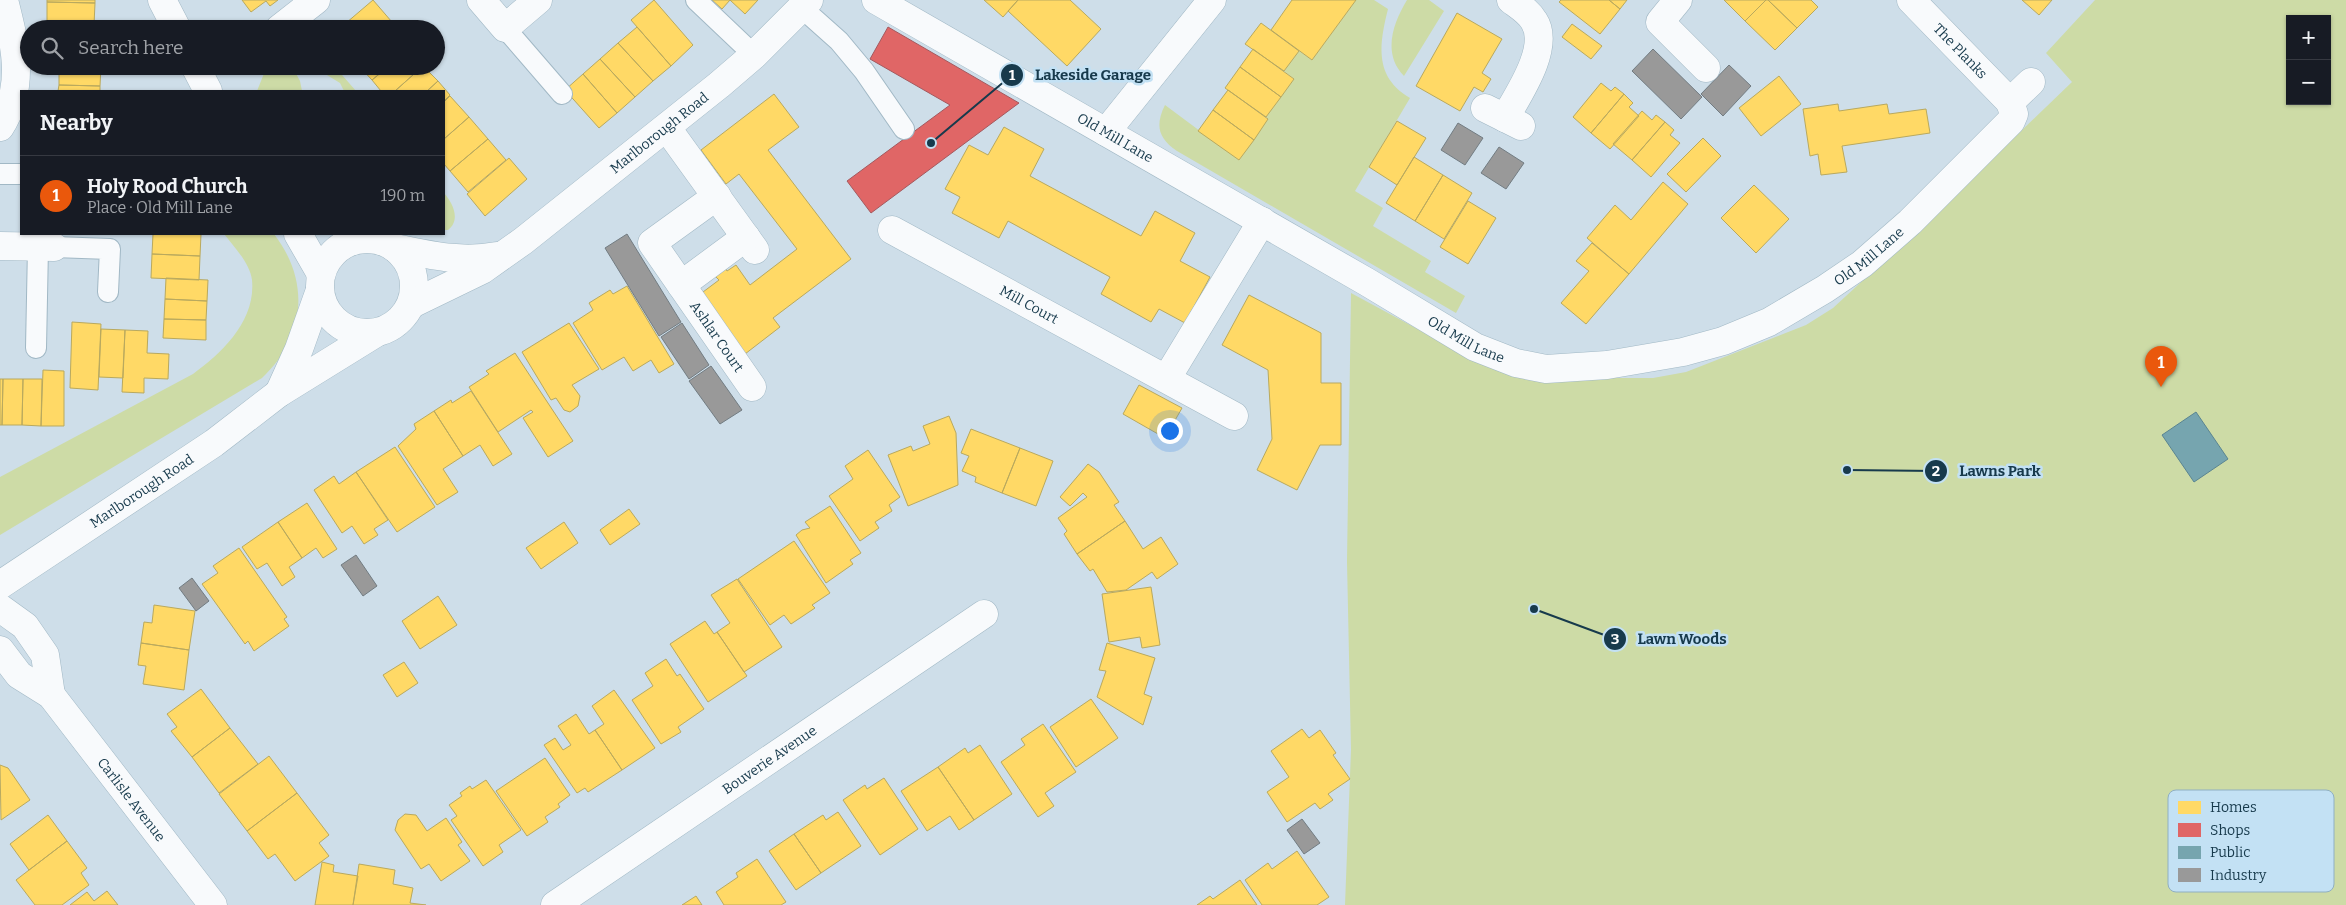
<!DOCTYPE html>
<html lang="en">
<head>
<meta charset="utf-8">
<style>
	:root { --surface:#171b24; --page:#242831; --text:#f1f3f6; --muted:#9ea1a6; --line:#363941; --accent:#ea580c }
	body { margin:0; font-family:Bitter,serif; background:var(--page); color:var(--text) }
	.controls { position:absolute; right:15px; top:15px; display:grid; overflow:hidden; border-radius:0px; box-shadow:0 1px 4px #0004 }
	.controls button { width:45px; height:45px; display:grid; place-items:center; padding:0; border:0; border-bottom:1px solid var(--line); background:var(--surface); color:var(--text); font:25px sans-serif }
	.you { position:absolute; left:1169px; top:430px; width:18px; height:18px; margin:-12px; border:4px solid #fff; border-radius:50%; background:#1a73e8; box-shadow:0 0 0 8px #1a73e833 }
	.badge { display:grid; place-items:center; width:32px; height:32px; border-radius:50%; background:var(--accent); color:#fff; font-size:16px; font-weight:700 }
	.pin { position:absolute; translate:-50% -41px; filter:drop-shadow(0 1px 2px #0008) }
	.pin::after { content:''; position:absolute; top:26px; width:18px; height:15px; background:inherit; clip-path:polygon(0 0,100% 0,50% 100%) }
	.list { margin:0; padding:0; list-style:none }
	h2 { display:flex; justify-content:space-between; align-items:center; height:65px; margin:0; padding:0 20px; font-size:21px }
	h2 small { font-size:16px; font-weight:400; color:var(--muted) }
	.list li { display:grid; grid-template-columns:32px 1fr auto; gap:15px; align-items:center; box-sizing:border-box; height:80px; padding:0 20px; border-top:1px solid var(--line) }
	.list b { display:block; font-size:19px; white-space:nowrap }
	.list p { margin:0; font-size:16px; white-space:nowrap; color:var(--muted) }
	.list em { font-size:16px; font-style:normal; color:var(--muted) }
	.icon { flex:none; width:28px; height:28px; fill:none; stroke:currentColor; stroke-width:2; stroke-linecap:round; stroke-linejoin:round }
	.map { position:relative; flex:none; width:2346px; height:905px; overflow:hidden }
	.search { position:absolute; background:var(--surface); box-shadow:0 1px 4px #0004; left:20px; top:20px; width:425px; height:55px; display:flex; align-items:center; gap:12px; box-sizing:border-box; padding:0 18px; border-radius:28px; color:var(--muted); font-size:19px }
	.panel { position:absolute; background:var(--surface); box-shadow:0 1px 4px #0004; left:20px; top:90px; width:425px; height:145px; border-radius:0px }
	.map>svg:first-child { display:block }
</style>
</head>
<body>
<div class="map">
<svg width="2346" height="905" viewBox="0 0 2346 905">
	<rect width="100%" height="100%" fill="#cedee9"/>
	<path fill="#cddba6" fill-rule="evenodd" d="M1356,0H1374L1388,9C1379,45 1374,77 1410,98L1355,191L1383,208L1373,226L1431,261L1425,272L1465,296L1456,313L1177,151C1158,138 1155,125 1165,105L1239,160L1268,119L1266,117L1294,79L1284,71L1299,51L1312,60Z
		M1407,0H1429L1444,11L1404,76C1382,54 1393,23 1407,0Z
		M2095,0H2346V905H1345L1351,750L1347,562L1351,293L1473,359L1553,378H1653L1686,372L1806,325L1833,308L1936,213L2072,82L2046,53ZM2290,19H2327V101H2290Z
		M272,66H292L300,81L302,91H257L265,71Z
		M336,68L356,91H344L340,83L322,72L334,73Z
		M444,193C453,203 461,220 448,230H444Z
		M224,234H274C311,282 305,338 262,378L0,535V477L193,374C222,353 256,321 252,280C250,263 234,247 224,234Z"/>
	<path fill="#ffd966" stroke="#b9a95e" d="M47,0H95V3L47,2Z
		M242,0H278L270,6L266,1L251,12Z
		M373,0L398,29H339Z
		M654,0L693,45L671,66L631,20Z
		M712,0H758L745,14L730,0L722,9Z
		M984,0H1018L1003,17Z
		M1018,0H1070L1101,29L1067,66L1008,11Z
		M1292,0H1356L1312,60L1271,30Z
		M1561,0H1609L1620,9L1600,34L1559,2Z
		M1609,0H1627L1620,9Z
		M1724,0H1766L1745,21Z
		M1766,0H1768L1797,28L1775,50L1745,21Z
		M1768,0H1811L1818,7L1797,28Z
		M2022,0H2052L2039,15Z
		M47,2L95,3L94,25L47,24Z
		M1457,13L1502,39L1482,73L1491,79L1483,92L1474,87L1460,111L1416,86Z
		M1261,23L1299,51L1284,71L1245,44Z
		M60,24L106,26V29H59Z
		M1572,24L1602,46L1591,59L1562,37Z
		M637,27L671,66L653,81L618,43Z
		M618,43L653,81L635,97L600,59Z
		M1253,49L1294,79L1281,97L1240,67Z
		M600,59L635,97L617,113L583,74Z
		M59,66H101L100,86L59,85Z
		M359,66H389L372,80Z
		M389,66H423L395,91H381L372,80Z
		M423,66L438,81L427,91H395Z
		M1240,67L1281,97L1266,117L1225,88Z
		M583,74L617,113L599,128L565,90Z
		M1779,76L1801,104L1761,136L1739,108Z
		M438,81L450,95L444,101V91H427Z
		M1601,83L1611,91L1615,87L1624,94L1591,133L1573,117Z
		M59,85L100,86V91H58Z
		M1228,90L1268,119L1254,140L1213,110Z
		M774,94L799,127L768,150L851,259L773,318L780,327L745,354L699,295L719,280L713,274L724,266L727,271L736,265L750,285L797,249L739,174L726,184L701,150Z
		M1624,94L1633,103L1629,107L1639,116L1610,149L1591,133Z
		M450,96L469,117L444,139V102Z
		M1838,104L1839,111L1887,104L1889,114L1926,109L1930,133L1842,146L1847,172L1821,175L1818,154L1810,156L1803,109Z
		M1213,110L1254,140L1239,160L1198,131Z
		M1642,111L1652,120L1656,115L1665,122L1632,160L1613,144Z
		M469,117L488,139L450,171L444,164V139Z
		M1397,121L1426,138L1397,185L1369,167Z
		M1665,122L1674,130L1670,135L1680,143L1651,177L1632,160Z
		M1004,127L1044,149L1030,176L1141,236L1155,211L1195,233L1180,261L1210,277L1185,323L1159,309L1151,322L1101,294L1110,277L1008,221L999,238L952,213L960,197L945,189L969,145L988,155Z
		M1703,138L1721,156L1686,192L1667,174Z
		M488,139L506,160L468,192L450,171Z
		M1414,157L1443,175L1415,221L1386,203Z
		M509,158L527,179L485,216L467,194Z
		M1443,175L1472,193L1444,239L1415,221Z
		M1663,182L1688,204L1629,274L1587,238L1615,205L1631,220Z
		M1754,185L1789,219L1756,253L1721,218Z
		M1468,201L1496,218L1468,264L1440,247Z
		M153,234H201L200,256L152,254Z
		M1592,243L1629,274L1586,324L1561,303L1589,271L1576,261Z
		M152,254L200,256L199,280L151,278Z
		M166,278L208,280L207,301L165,299Z
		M627,286L674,364L659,373L651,360L633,371L624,357L602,370L573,323L593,310L589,303L610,290L613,294Z
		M1249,295L1321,333V383H1341V445H1320L1297,490L1257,470L1272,439L1268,370L1222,345Z
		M165,299L207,301L206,320L164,319Z
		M164,319L206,320V340L163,338Z
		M72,322L101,324L98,390L70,388Z
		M569,323L599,369L572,385L580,396L578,406L570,412L564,410L556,398L551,400L522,352Z
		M101,329L125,330L123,378L99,377Z
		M125,330L148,331L147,353L169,354L168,379L144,378V393L122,392Z
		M515,353L573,441L548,457L523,418L533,412L531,410L498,432L469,387L489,374L486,371Z
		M43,370L64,371V426H41Z
		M0,379H3L2,425H0Z
		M3,379H23L22,425H2Z
		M23,379H42L41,426L22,425Z
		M1139,385L1182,408L1165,438L1123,414Z
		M471,391L512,454L493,466L480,445L463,456L434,411L451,400L452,403Z
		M434,411L463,456L443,469L458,492L437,505L398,446L416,429L414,424Z
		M949,416L956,433L958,485L908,506L888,455L911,446L913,451L930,444L923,426Z
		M971,429L1020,448L1002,493L975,482L976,477L962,471L969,456L961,453Z
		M395,447L435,507L397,532L356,472Z
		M1020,448L1053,461L1036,506L1002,493Z
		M868,450L900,497L889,505L892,511L875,522L879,528L860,541L829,496L853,479L845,466Z
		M1088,464L1099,472L1119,502L1114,505L1125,521L1077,554L1064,534L1067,531L1058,518L1087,497L1083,493L1070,506L1060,497Z
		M356,472L388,520L374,529L378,535L364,544L352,526L342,533L314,490L334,476L339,484Z
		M307,503L337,549L323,558L316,548L302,558L278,522Z
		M830,506L861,553L850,560L853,564L826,583L796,535L802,530L810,528L805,522Z
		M629,509L640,524L610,545L600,530Z
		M1125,521L1143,549L1161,537L1178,564L1157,579L1152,572L1126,590L1107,592L1093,569L1090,571L1077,554Z
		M278,522L302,558L289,567L295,577L282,586L267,563L257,569L242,547Z
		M564,522L578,543L541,569L526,548Z
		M794,541L830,593L812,605L815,608L791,624L784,615L770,625L738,579Z
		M239,548L287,617L284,619L289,626L254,651L248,641L245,644L202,584L218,573L213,566Z
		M737,579L782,647L744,672L717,632L730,623L711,595Z
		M1151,587L1160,645L1142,648L1140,637L1109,642L1102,594Z
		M438,596L457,625L420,649L402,621Z
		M154,605L195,611L189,650L141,643L144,622L152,623Z
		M705,621L714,634L717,632L747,676L708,702L670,644Z
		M141,643L189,650L184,690L143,684L146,666L138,665Z
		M1107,643L1155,658L1144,694L1152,697L1143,725L1097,697L1106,671L1099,670Z
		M666,659L677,676L680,674L704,709L678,727L681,732L661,744L632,700L653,686L645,673Z
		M404,662L418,683L397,697L383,675Z
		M201,689L230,728L192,757L171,731L177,727L167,714Z
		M614,690L655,748L622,770L595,730L604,724L592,706Z
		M1091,699L1118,738L1076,767L1050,727Z
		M576,714L589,734L595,730L622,770L588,792L585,788L577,793L544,745L555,738L563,750L571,745L558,726Z
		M1043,724L1076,772L1045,793L1054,806L1038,817L1001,762L1025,745L1021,739Z
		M230,728L258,764L219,793L192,757Z
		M1302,729L1309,738L1320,730L1336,753L1333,755L1350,779L1328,794L1333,800L1320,809L1315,803L1287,822L1267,792L1289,777L1271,751Z
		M980,745L1012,794L974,820L938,767L965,748L968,753Z
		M269,756L297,793L247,831L219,794Z
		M545,758L570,795L558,804L560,807L545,817L548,822L527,836L496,791Z
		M0,765L8,768L30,800L1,820Z
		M938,767L974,820L959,830L950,816L927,831L901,791Z
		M884,778L918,829L880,855L843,800L865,785L867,789Z
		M486,780L521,830L499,845L503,852L483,866L451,820L457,816L449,805L462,796L460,793L470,786L472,789Z
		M297,793L329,835L319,843L329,856L295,881L275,854L268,859L247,831Z
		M838,812L861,846L821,873L794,834L823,815L826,820Z
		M405,814L416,815L427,831L446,818L462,842L458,845L470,861L441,881L429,864L421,869L395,830L398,820Z
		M48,815L67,841L29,870L10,844Z
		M794,834L821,873L796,890L769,851Z
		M67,841L87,868L81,873L89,885L62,905H35L16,880Z
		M1297,851L1329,897L1317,905H1262L1245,880L1268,863L1272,869Z
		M757,859L786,902L781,905H724L716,892L738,877L736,873Z
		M322,862L334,865L333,872L358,876L353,905H315Z
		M359,864L395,870L393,884L413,888L410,903L426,905H353Z
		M1240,880L1257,905H1197L1210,896L1213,899Z
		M107,891L118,905H70L87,892L94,901Z
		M696,896L702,905H682Z"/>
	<path fill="#e06666" stroke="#a4595e" d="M888,27L1019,103L871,213L847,181L950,105L870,59Z"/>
	<path fill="#76a5af" stroke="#5a8591" d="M2196,412L2228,459L2194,482L2162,435Z"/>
	<path fill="#999" stroke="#727c82" d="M1653,49L1702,97L1681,119L1632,71Z
		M1729,65L1751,86L1723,116L1701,94Z
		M1458,123L1483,138L1465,165L1441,150Z
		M1499,147L1524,163L1506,189L1481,173Z
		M627,234L681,322L659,336L605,248Z
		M682,323L709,365L689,379L661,337Z
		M711,366L742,410L720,424L689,381Z
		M356,555L377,586L363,596L341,565Z
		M192,578L209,601L196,611L179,588Z
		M1302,819L1320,843L1304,854L1287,830Z"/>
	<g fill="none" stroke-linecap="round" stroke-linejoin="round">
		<g stroke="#a1b8c5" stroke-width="22">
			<path id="lane" d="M696,0L754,55
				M802,8L839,41L864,71L904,129
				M505,28L562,94
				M0,174H21
				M54,247L110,249L108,292
				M36,348L38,247"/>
		</g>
		<g stroke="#a1b8c5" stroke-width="29">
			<g id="street">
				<path d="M162,0L177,29"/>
				<path d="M481,0L505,28L538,0"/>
				<path id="s1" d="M876,0L1367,282L1475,347L1516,363L1546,369L1607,365L1683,352L1723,341L1769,322L1825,289L1862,264L1910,222L2011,121L2014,114L2010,102L2031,82"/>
				<path d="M1678,0L1660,22L1706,68"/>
				<path id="s2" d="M1911,0L2010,102"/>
				<path d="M279,29L316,0"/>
				<path d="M195,66L208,91"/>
				<path d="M1485,108L1521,126"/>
				<path d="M1505,118C1518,95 1551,47 1534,21C1529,12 1519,6 1511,0"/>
				<path d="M0,127C26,87 15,43 4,0"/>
				<path d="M667,128L755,250"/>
				<path d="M1106,132L1212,0"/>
				<path id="s3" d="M717,196L652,243L752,387"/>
				<path id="s4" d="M892,230L1234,416"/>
				<path d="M298,234L321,274"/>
				<path d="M364,234L374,239"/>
				<path d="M0,246L54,247"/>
				<path d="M681,285L746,237"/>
				<path d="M1167,378L1262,221"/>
				<path d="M0,608L25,626L45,655L51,695"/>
				<path id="s5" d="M0,650L19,675L51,695L213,905"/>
				<path id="s6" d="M555,905L984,614"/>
			</g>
		</g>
		<g stroke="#a1b8c5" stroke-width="29">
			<g id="secondary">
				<circle cx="367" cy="286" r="47"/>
				<path d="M395,248C430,255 461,263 497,256"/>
				<path id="s7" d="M412,304L482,270L523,241L719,85L754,55L809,0"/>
				<path d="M279,393L299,349L320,290"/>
				<path id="s8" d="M0,585L214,443L279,393L376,333"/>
			</g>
		</g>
		<use href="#lane" stroke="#f8fafc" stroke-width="20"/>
		<use href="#street" stroke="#f8fafc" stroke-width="28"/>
		<use href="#secondary" stroke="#f8fafc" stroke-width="28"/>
	</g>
	<g text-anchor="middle" stroke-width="5" stroke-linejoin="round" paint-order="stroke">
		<g font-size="14" fill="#173a4c" stroke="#c3e1f4">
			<text dy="5" stroke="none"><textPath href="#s2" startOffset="71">The Planks</textPath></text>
			<text dy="5" stroke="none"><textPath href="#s7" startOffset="302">Marlborough Road</textPath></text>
			<text dy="5" stroke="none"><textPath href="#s1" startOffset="276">Old Mill Lane</textPath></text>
			<text dy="5" stroke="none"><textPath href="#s1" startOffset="1116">Old Mill Lane</textPath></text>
			<text dy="5" stroke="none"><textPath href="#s4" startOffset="156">Mill Court</textPath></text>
			<text dy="5" stroke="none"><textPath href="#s3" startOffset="194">Ashlar Court</textPath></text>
			<text dy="5" stroke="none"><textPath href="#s1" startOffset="681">Old Mill Lane</textPath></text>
			<text dy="5" stroke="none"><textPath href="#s8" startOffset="170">Marlborough Road</textPath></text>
			<text dy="5" stroke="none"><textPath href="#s6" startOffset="259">Bouverie Avenue</textPath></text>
			<text dy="5" stroke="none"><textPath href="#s5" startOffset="201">Carlisle Avenue</textPath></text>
		</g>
	</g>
	<rect x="2168" y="790" width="166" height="102" rx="8" fill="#c3e1f4" stroke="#8fafc2" stroke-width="1"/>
	<rect x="2178" y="801" width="23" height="13" fill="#ffd966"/>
	<rect x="2178" y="823" width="23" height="14" fill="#e06666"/>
	<rect x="2178" y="846" width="23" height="13" fill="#76a5af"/>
	<rect x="2178" y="868" width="23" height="14" fill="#999"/>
	<g font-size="14" fill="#173a4c">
		<text x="2210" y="812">Homes</text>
		<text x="2210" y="835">Shops</text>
		<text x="2210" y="857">Public</text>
		<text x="2210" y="880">Industry</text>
	</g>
	<path fill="none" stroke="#173a4c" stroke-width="2" d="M931 143L1012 75M1847 470L1936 471M1534 609L1615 639"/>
	<g fill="#173a4c" stroke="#c3e1f4" stroke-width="2">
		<circle cx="931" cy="143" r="5"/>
		<circle cx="1847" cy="470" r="5"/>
		<circle cx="1534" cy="609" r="5"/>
		<circle cx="1012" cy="75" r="12"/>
		<circle cx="1936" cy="471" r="12"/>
		<circle cx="1615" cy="639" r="12"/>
	</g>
	<g font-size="15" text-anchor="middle" font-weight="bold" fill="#fff">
		<text x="1012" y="80">1</text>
		<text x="1936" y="476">2</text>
		<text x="1615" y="644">3</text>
	</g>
	<g font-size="15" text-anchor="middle" font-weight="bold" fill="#173a4c" stroke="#c3e1f4" stroke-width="5" stroke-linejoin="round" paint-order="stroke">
		<text x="1093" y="80">Lakeside Garage</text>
		<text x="2000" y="476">Lawns Park</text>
		<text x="1682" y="644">Lawn Woods</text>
	</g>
</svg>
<div class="controls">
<button>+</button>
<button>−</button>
</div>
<div class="you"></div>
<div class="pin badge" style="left:2161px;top:387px">1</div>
<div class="search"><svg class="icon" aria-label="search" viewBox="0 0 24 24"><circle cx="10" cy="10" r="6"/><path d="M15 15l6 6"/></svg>Search here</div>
<section class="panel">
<h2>Nearby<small></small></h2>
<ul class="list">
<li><span class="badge">1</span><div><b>Holy Rood Church</b><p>Place · Old Mill Lane</p></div><em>190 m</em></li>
</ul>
</section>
</div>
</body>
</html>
